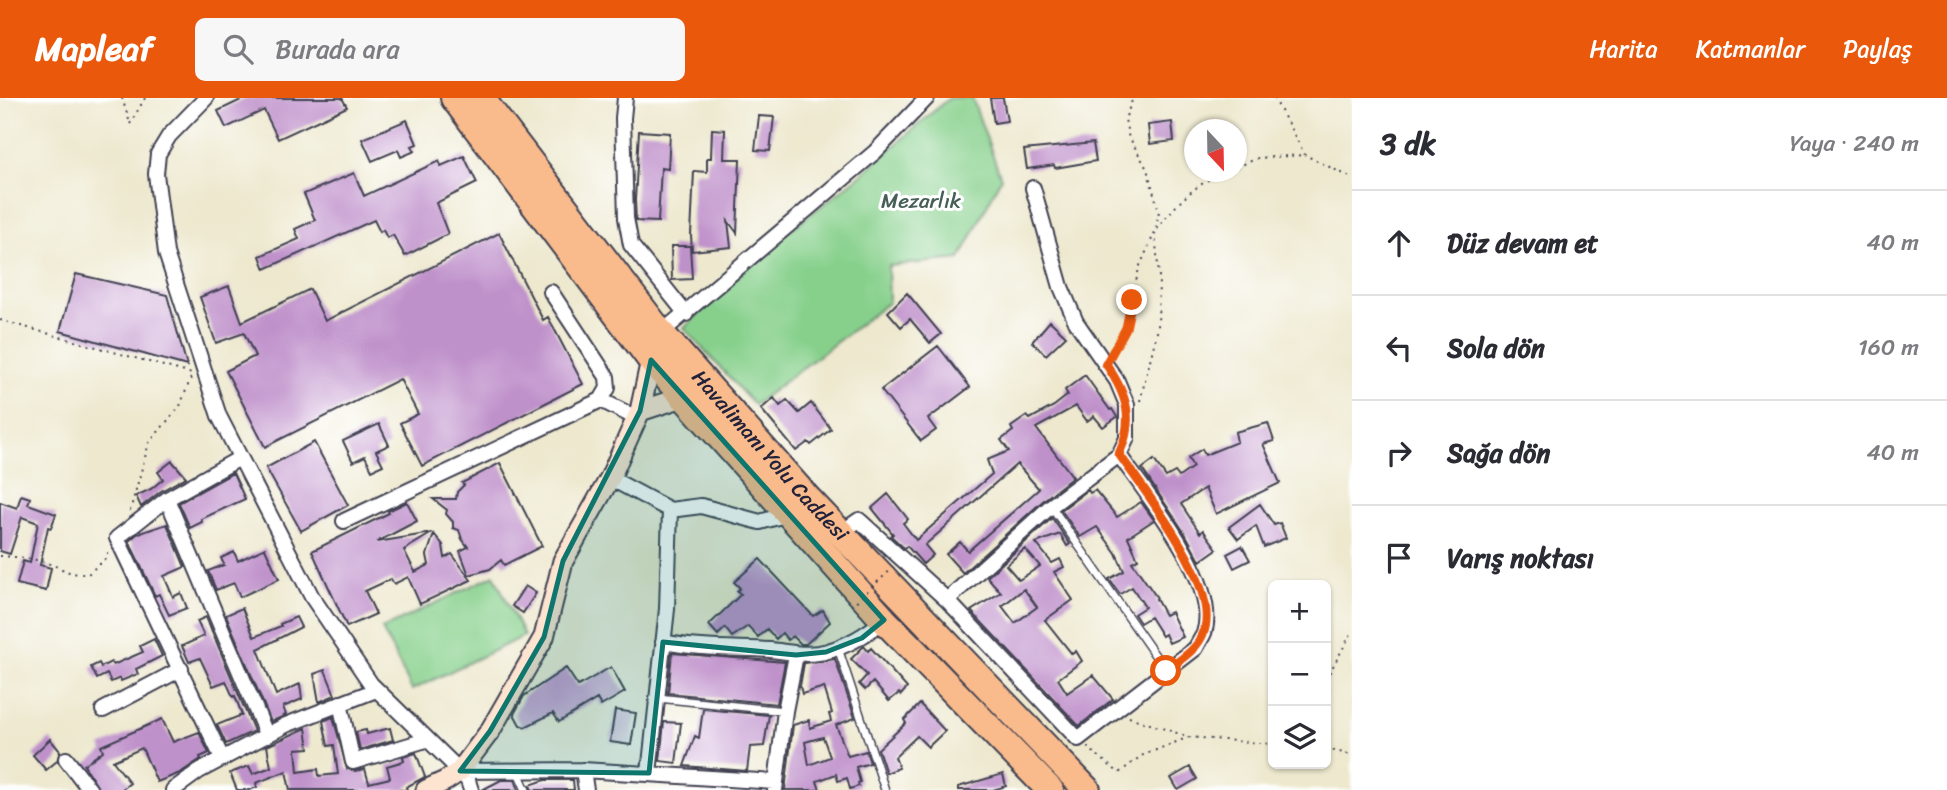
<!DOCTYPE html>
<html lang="tr">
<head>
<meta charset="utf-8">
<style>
	:root { --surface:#fff; --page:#f7f7f7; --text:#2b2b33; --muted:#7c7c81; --line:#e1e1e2; --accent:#ea580c }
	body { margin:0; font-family:Sriracha,sans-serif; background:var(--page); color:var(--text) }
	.controls { position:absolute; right:21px; bottom:21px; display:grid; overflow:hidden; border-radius:10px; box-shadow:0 2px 5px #0004 }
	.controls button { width:63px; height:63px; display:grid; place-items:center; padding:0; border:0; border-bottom:2px solid var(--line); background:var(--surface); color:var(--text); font:35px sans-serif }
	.compass { position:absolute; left:1184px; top:21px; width:63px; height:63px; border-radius:50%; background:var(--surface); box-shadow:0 2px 5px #0004; rotate:158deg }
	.stop { position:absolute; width:21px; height:21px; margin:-16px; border:5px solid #ea580c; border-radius:50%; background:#fff }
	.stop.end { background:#ea580c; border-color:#fff; box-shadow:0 2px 7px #0008 }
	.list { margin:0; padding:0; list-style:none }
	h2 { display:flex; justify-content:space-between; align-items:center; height:91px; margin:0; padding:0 28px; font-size:30px }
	h2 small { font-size:23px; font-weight:400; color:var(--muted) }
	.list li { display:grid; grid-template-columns:46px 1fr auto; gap:21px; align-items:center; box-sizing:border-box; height:105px; padding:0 28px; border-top:2px solid var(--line) }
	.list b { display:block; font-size:26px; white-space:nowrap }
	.list em { font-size:23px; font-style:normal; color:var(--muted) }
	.icon { flex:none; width:38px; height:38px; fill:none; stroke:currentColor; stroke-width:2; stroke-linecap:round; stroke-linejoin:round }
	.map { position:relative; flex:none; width:1352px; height:692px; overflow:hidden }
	header { display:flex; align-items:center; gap:42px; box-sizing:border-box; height:98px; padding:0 35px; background:var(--accent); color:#fff }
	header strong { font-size:33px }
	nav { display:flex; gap:38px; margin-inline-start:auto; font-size:24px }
	.search { width:490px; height:63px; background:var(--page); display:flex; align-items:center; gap:18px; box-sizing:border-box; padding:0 24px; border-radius:10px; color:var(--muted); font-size:26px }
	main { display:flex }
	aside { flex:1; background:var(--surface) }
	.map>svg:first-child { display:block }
</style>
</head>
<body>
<header>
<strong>Mapleaf</strong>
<div class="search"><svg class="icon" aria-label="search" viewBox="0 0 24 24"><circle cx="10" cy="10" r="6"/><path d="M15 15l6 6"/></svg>Burada ara</div>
<nav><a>Harita</a><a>Katmanlar</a><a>Paylaş</a></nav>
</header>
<main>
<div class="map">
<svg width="1352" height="692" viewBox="0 0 1352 692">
	<rect width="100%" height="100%" fill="#fff"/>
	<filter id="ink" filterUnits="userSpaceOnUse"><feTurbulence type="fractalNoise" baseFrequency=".0143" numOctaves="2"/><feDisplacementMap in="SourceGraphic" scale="14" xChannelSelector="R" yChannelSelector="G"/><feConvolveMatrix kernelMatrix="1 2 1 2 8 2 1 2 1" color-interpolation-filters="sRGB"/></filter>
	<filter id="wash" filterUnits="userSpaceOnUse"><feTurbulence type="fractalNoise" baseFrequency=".00686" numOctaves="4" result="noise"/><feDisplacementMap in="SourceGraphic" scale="28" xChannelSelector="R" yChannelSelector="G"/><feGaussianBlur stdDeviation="1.57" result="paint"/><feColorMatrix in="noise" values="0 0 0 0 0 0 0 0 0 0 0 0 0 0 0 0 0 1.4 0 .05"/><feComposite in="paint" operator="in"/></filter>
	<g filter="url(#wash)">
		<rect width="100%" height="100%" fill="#ede8ce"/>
		<path fill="#87d08c" stroke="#547964" stroke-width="2" d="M949,0H972L1001,80L960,161L888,168L889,204L754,307L684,230L767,150L857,80Z
			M494,477L524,538L412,592L382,531Z"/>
		<g id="blocks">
			<path fill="#bf91cb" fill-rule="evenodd" d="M245,0H342L347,9L278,41L264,12L226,30L218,13Z
				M990,0H1003L1007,23L994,25Z
				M759,18L774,19L770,53L755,52Z
				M407,22L417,46L412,48L415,53L401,59L398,52L372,63L362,41Z
				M1172,24L1174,43L1150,46L1148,27Z
				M712,31L725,32L724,61H740L737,135L728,123L731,149L692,153L691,137L694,73L707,74V60H711Z
				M639,33L670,35L668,71L661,70L658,124L636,123L635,102Z
				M1093,45L1096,63L1055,70L1054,67L1027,71L1024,52Z
				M464,58L477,85L436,105L448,136L405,158L393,137L387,140L383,132L380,134L374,122L265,171L260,158L299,141L295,131L315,122L304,96L354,75L364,98L439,63L441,68Z
				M499,135L543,222L548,219L583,286L422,368L400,325L418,316L400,281L265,349L226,273L255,258L244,235L216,245L200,199L229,188L242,224L310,191L325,223Z
				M671,148H690L692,181L672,182Z
				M76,176L167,197L187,268L60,233Z
				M907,195L941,236L930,245L910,221L901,229L888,214Z
				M1050,223L1066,238L1046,257L1032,244Z
				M938,248L970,289L928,321L936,332L921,343L881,292Z
				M1085,277L1110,312L1112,311L1117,319L1103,329L1094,318L1087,323L1076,308L1036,330L1073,379L1045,401L963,475L946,456L960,444L968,453L1039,391L1017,366L925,447L933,457L923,466L907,448L904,450L891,438L893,436L872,410L888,396L908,421L903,425L916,442L992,376L987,362L1009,353L1001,342L1013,333L1011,329L1027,318L1030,321L1054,308L1068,297L1065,292Z
				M774,300L780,308L787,302L799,315L811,305L831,331L811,347L808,344L796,353L761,311Z
				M1268,325L1274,343L1263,346L1280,385L1216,416L1205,390L1181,406L1200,435L1203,432L1217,451L1200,463L1186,437L1142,371L1154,362L1166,379L1175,374L1179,379L1193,369L1188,360L1202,351L1205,357L1237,344L1235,334Z
				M379,326L389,347L376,353L383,367L372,372L365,358L353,364L343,343Z
				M314,344L348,407L301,433L266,370Z
				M172,363L186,379L161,393L141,409L136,398L151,391L163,381L158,374Z
				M500,365L542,448L504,467L501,462L490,471L469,477L460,453L468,449L462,441L459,432L453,430V424L446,416L447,412L433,401H456L457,394L464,387L462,385Z
				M233,375L245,401L201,421L202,424L190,430L179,405Z
				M1088,392L1090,395L1095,392L1117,419L1141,404L1154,422L1128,439L1138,461L1132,464L1157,500L1156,501L1165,517L1171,514L1183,539L1169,545L1165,536L1162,538L1150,519L1140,525L1134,516L1145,509L1132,489L1120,496L1109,481L1124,473L1116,455L1097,429L1080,439L1061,412Z
				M21,397L30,400L28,406L56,416L51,430L48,429L40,467L51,470L46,493L17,486L23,463L30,465L38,425L22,419L10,456L0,453V404L17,410Z
				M407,404L417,423L377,444L432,435L404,452L415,474L429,467L427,457L434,436L443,447L445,460L452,456L471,482L420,506L408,479L394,486L391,481L365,493L376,516L347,529L312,453L389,415L388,413Z
				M1260,406L1274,427L1280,425L1286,440L1264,449L1256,428L1238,441L1229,429Z
				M1052,420L1070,446L1067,448L1060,436L1036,445L1052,465L1060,461L1064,469L1054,474L1073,502L1045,522L1072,556L1076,553L1082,563L1058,581L1067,595L1093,577L1113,601L1079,628L971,513L1001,494L987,479ZM1025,451L1040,468L1019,482L1006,467ZM1024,491L1037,509L1015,525L1002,508Z
				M167,426L185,469L164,478L173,499L181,495L187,510L169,517L159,496L155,498L129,443L137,436Z
				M1242,448L1250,462L1234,470L1227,456Z
				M265,450L279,481L240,499L234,485L216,492L208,473L224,467L221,460L234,454L238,463Z
				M760,461L813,518L823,512L830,524L806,546H801L793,538L788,542L782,535L776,541L767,531L758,539L748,528L732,539L725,530L718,537L709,527L741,496L737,493L740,490L734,484Z
				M525,488L536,495L523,515L512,508Z
				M242,510L254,539L281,528L280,526L296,519L301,529L258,551L276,597L300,586L302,601L283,609L286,617L271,624L226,517Z
				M206,519L254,633L226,646L217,627L242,617L235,598L233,599L226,583L213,588L200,560L189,564L182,548L204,538L197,523Z
				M154,541L162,558L136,571L138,576L121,583L120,580L111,584L107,576L97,581L91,569L99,565L101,569L111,564L113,567L143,554L140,548Z
				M864,548L868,553L871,550L907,590L901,597L899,595L889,603L873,584L865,592L859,586L867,577L851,561Z
				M672,555L785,564L777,606L668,595Z
				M835,561L855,620L836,627L848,658L866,653L870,665L856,669L860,684L858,685L859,688L850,691L847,680L838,683L836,676L817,683L820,692H785L793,627L809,622L810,630L831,623L829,616L832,615L824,589L802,596L800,588L804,565ZM823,639L830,659L809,667L805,644Z
				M611,569L625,594L601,608L597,601L559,624L553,615L525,629L520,627L514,616L524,598L566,570L578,588Z
				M325,572L335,597L319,604L314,576Z
				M920,606L945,633L928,649L917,638L895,659L899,670L886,675L878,651L906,625L904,622Z
				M703,611L769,617L764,648L750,649L747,673L684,668L695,638L699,640Z
				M615,612L636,615L631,647L610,644Z
				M333,619L347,671L355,673L365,671L369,685L390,680L387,668L404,663L403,659L416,655L425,679L406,689L407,692H290L286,673L256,685L257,689L250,692H237L230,675L249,668L253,676L271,669L267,648L306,630L309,650L296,651L298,674L318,671L319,678L338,676L334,647L328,648L323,623Z
				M162,621L173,644L199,634L209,655L200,659L201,661L180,675L157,684L142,650L113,663L130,685L121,692H99L84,667L103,653L101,648Z
				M664,624L681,625L676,665L660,663Z
				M390,630L393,642L360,652L356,634L366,632L367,636Z
				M50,641L60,653L57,663L46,672L33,657Z
				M1190,669L1197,681L1178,692L1171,680Z
				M1003,676L1006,688L993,692H958V689Z
				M501,682H515L519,692H482Z
				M545,682H573L574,692H532L530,687Z"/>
		</g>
	</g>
	<g filter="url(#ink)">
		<use href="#blocks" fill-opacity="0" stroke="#404051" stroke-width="2"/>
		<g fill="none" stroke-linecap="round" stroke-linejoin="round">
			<g stroke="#404051" stroke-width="10">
				<path id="lane" d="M1051,408L1166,573
					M838,550L885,692
					M658,600L785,613
					M517,672L526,692"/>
			</g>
			<g stroke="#404051" stroke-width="18">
				<path id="street" d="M206,0L169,38L158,56L156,76L166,155L219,318L312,499L371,586L460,673L468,683L471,692
					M625,0L623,20L626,120L631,147L686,216
					M551,194L607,279L608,290L601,302
					M661,235L875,54L927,0
					M610,380L670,412L701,408L760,424L788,416
					M167,401L267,638
					M344,423L601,302L636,320
					M840,435L859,422L947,502L1078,641L1196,550C1198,545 1202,540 1204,535C1221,487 1146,395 1119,357
					M947,502L1051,408L1119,357L1127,340V307L1117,283L1076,224L1061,189L1033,90
					M663,544C698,551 734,550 770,552C790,554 808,559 828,553C850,547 867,536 884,522
					M340,605L353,664L426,642
					M103,612L181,571
					M222,660L117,440L167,401L240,360
					M66,661L90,692
					M583,672L586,692
					M460,673L583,672L775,684
					M649,675L667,511L670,412
					M173,692L199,673L286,627L376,592
					M775,692L785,613L796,557"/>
			</g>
			<g stroke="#404051" stroke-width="23">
				<path id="secondary" d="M640,313L686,298
					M426,692L445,683L460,673L490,633L544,539L563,463L610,380L640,313L651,262"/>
			</g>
			<g stroke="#404051" stroke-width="30">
				<g id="highway">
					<path d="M454,0L651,262L884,522L1050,692"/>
					<path id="s1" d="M481,0L661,235L808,401L1087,692"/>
				</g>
			</g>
			<path stroke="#404051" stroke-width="2" stroke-dasharray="2 5" stroke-linecap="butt" d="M122,0L130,25
				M1274,0L1305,57L1352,80
				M130,26L145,0
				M1237,69L1258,60L1304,57
				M0,222L192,276
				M1112,254L1126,230L1139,170L1155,134L1159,113L1147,71L1128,37L1125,21L1133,0
				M1140,303L1158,230L1159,179L1155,134C1174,108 1194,86 1225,74
				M130,413L149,345L180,308L192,277
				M0,458C17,459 34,460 50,466C69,473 66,476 88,476L105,461L108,455
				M1326,581L1352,534
				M1129,619L1189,639L1273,646
				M1087,649L1119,675L1141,658L1189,639
				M1326,651L1352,657"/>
			<use href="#lane" stroke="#fff" stroke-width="7"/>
			<use href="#street" stroke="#fff" stroke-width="14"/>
			<use href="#secondary" stroke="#fde4d1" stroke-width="19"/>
			<use href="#highway" stroke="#fabb8c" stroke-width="26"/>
			<path stroke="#404051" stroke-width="2" stroke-dasharray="2 5" stroke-linecap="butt" d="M851,508L895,468"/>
		</g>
	</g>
	<g fill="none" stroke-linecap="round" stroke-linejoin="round" filter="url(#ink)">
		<path stroke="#ea580c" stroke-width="9" d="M1132,202L1126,230L1106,266C1127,297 1135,321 1119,356C1145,394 1223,490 1203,536C1196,553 1179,562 1166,573"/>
	</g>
	<path fill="#0f766e" fill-opacity="0.2" stroke="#0f766e" stroke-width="5" stroke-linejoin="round" d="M651,262L884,522L862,540L826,554L796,557L663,544L649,675L460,673L490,633L544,539L563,463L640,313Z"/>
	<g text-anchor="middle" stroke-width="6" stroke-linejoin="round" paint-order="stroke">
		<g font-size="21" fill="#455f57" stroke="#fff">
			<text x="921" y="110">Mezarlık</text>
		</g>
		<g font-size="21" fill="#22223b" stroke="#fff">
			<text dy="7" stroke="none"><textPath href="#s1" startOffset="460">Havalimanı Yolu Caddesi</textPath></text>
		</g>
	</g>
</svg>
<div class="controls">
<button>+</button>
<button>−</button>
<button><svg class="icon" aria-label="layers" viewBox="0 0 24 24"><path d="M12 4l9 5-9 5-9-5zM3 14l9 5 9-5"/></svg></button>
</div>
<svg class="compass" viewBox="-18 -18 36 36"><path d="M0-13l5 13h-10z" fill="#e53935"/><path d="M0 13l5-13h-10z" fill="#7c7c81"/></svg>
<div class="stop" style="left:1166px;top:573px"></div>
<div class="stop end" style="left:1132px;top:202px"></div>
</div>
<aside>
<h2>3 dk<small>Yaya · 240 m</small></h2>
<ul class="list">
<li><svg class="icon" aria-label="ahead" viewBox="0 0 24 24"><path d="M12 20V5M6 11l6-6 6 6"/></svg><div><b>Düz devam et</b></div><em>40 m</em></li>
<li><svg class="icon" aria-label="left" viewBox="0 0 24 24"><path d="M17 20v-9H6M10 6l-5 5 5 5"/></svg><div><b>Sola dön</b></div><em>160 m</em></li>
<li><svg class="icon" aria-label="right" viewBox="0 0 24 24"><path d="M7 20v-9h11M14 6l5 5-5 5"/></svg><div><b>Sağa dön</b></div><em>40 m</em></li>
<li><svg class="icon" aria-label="arrive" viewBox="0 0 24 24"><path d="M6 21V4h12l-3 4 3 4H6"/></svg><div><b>Varış noktası</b></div></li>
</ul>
</aside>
</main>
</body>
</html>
